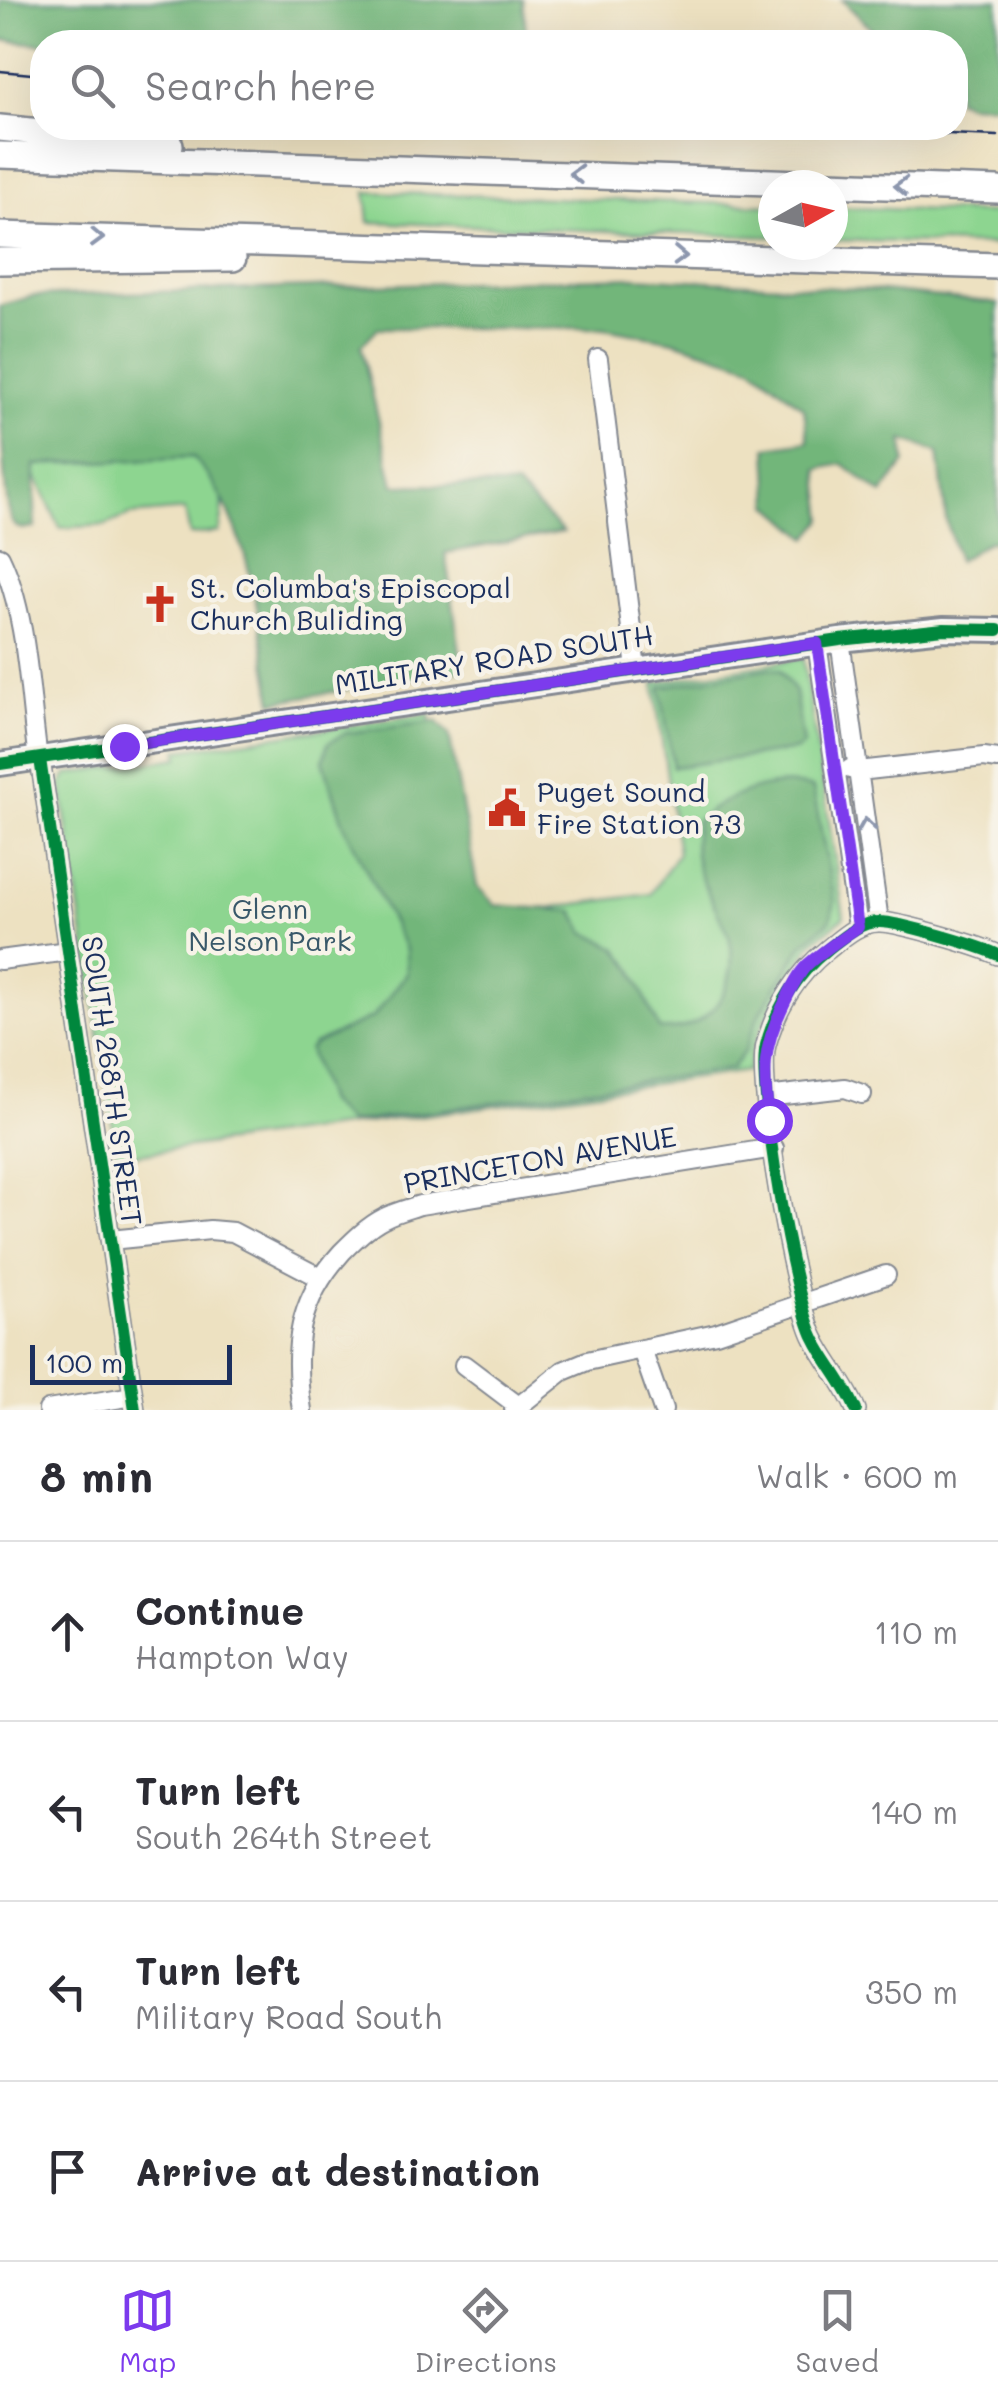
<!DOCTYPE html>
<html lang="en">
<head>
<meta charset="utf-8">
<style>
	:root { --surface:#fff; --page:#f7f7f7; --text:#2b2b33; --muted:#7c7c81; --line:#e1e1e2; --accent:#7c3aed }
	body { margin:0; font-family:Mali,sans-serif; background:var(--page); color:var(--text) }
	.compass { position:absolute; left:758px; top:170px; width:90px; height:90px; border-radius:50%; background:var(--surface); box-shadow:0 10px 40px #0002; rotate:82deg }
	.scale { position:absolute; left:30px; bottom:25px; width:202px; box-sizing:border-box; padding-left:10px; border:5px solid #1b2f5e; border-top:0; font-size:28px; line-height:35px; white-space:nowrap; color:#1b2f5e; -webkit-text-stroke:8px #f7f3e8; paint-order:stroke }
	.stop { position:absolute; width:30px; height:30px; margin:-22px; border:8px solid #7c3aed; border-radius:50%; background:#fff }
	.stop.end { background:#7c3aed; border-color:#fff; box-shadow:0 2px 10px #0008 }
	.list { margin:0; padding:0; list-style:none }
	h2 { display:flex; justify-content:space-between; align-items:center; height:130px; margin:0; padding:0 40px; font-size:42px }
	h2 small { font-size:32px; font-weight:400; color:var(--muted) }
	.list li { display:grid; grid-template-columns:65px 1fr auto; gap:30px; align-items:center; box-sizing:border-box; height:180px; padding:0 40px; border-top:2px solid var(--line) }
	.list b { display:block; font-size:38px; white-space:nowrap }
	.list p { margin:0; font-size:32px; white-space:nowrap; color:var(--muted) }
	.list em { font-size:32px; font-style:normal; color:var(--muted) }
	.icon { flex:none; width:55px; height:55px; fill:none; stroke:currentColor; stroke-width:2; stroke-linecap:round; stroke-linejoin:round }
	.map { position:relative; flex:none; width:998px; height:1410px; overflow:hidden }
	.search { position:absolute; background:var(--surface); box-shadow:0 10px 40px #0002; left:30px; right:30px; top:30px; height:110px; display:flex; align-items:center; gap:25px; box-sizing:border-box; padding:0 35px; border-radius:40px; color:var(--muted); font-size:38px }
	.sheet { height:850px; background:var(--surface) }
	nav { display:flex; justify-content:space-around; align-items:center; box-sizing:border-box; height:140px; border-top:2px solid var(--line); background:var(--surface); font-size:28px; color:var(--muted) }
	nav a { display:grid; justify-items:center; gap:5px }
	nav .on { color:var(--accent) }
	.map>svg:first-child { display:block }
</style>
</head>
<body>
<div class="map">
<svg width="998" height="1410" viewBox="0 0 998 1410">
	<rect width="100%" height="100%" fill="#f7f3e8"/>
	<filter id="ink" filterUnits="userSpaceOnUse"><feTurbulence type="fractalNoise" baseFrequency=".01" numOctaves="2"/><feDisplacementMap in="SourceGraphic" scale="20" xChannelSelector="R" yChannelSelector="G"/><feConvolveMatrix kernelMatrix="1 2 1 2 8 2 1 2 1" color-interpolation-filters="sRGB"/></filter>
	<filter id="wash" filterUnits="userSpaceOnUse"><feTurbulence type="fractalNoise" baseFrequency=".0048" numOctaves="4" result="noise"/><feDisplacementMap in="SourceGraphic" scale="40" xChannelSelector="R" yChannelSelector="G"/><feGaussianBlur stdDeviation="2.25" result="paint"/><feColorMatrix in="noise" values="0 0 0 0 0 0 0 0 0 0 0 0 0 0 0 0 0 1.4 0 .05"/><feComposite in="paint" operator="in"/></filter>
	<g filter="url(#wash)">
		<rect width="100%" height="100%" fill="#ede1c1"/>
		<path fill="#8dd590" stroke="#548277" stroke-width="2.5" d="M366,192L773,205V237L369,222Z
			M833,207L998,213V245L833,240Z
			M152,457H194C220,488 229,491 219,532L190,535L185,510L130,515L106,525L60,528L35,474V465Z
			M803,658L844,917L811,944L765,1019L752,1050L748,1071L117,1157L61,784L68,774L179,758L178,750L430,714L457,920L651,894L678,853L654,683Z"/>
		<path fill="#72b67a" stroke="#46726c" stroke-width="2.5" d="M0,0H523L527,42L42,44L0,40Z
			M842,0H998V105L967,104L956,99V42H885Z
			M634,277L873,290L998,303V541H989L958,561L946,519L938,452L903,440L905,463L882,494L843,464L818,469L824,519L808,538L770,505L767,447L808,441L804,408L752,366L674,341L605,328H378L361,346L394,485L516,486L563,532L445,553L463,670L273,702C257,617 253,524 193,457L35,465V528C27,528 20,531 13,524C0,501 0,345 0,306L33,296Z
			M769,668L780,670L795,692L803,745L797,750L673,767L660,687Z
			M437,721L449,734L477,886L495,905L573,911L585,932L617,948L633,970L659,1029C712,1034 741,983 729,936C727,929 722,921 719,915C701,878 689,862 697,820C729,794 771,777 813,788L835,902L830,921L803,944L758,1017L745,1051L731,1069L348,1123L327,1102L309,1050L314,1044L373,1017L407,973L406,950L343,823L323,760L328,743L346,733Z"/>
	</g>
	<g filter="url(#ink)">
		<g fill="none" stroke-linecap="round" stroke-linejoin="round">
			<g stroke="#848890" stroke-width="22">
				<path id="minor" d="M598,359L636,669
					M0,557C28,615 29,695 38,759
					M840,640L879,921
					M817,643L858,927
					M40,759L135,1410
					M850,769L859,771L984,757L998,759
					M0,960L68,951
					M766,1097L845,1088L862,1094
					M110,1240L210,1230L233,1232L319,1277
					M642,1350L663,1410
					M464,1365L517,1405
					M48,1410L133,1396
					M302,1410C292,1347 298,1300 342,1252C354,1240 368,1226 384,1218C395,1212 408,1209 420,1205L774,1148
					M514,1410L563,1371L587,1361L716,1333L886,1275
					M856,1410C845,1383 826,1363 814,1338C794,1299 756,1084 766,1045C776,1007 798,973 827,950C842,938 860,921 880,922C898,922 981,946 998,955"/>
			</g>
			<g stroke="#848890" stroke-width="28">
				<path id="major" d="M0,764L840,640L944,629L998,630"/>
			</g>
			<g stroke="#848890" stroke-width="30">
				<path id="highway" d="M0,128L170,145
					M0,155L998,190
					M0,235L998,266
					M0,261L233,258"/>
			</g>
			<use href="#minor" stroke="#fff" stroke-width="18"/>
			<use href="#major" stroke="#fff" stroke-width="22"/>
			<use href="#highway" stroke="#fff" stroke-width="25"/>
			<path stroke="#1b2f5e" stroke-width="2.5" d="M0,71L42,75
				M797,128L998,136"/>
			<g stroke="#f7f3e8" stroke-width="19">
				<path id="cycleway" d="M40,759L135,1410
					M0,764L840,640L944,629L998,630
					M856,1410C845,1383 826,1363 814,1338C794,1299 756,1084 766,1045C776,1007 798,973 827,950C842,938 860,921 880,922C898,922 981,946 998,955"/>
			</g>
			<use href="#cycleway" stroke="#00873e" stroke-width="12"/>
		</g>
		<defs><path id="oneway-chevron" d="M-2-3.5L2.5 0L-2 3.5" fill="none" stroke-width="1.6" stroke-linecap="round" stroke-linejoin="round" transform="scale(2.5)"/></defs>
		<g stroke="#8d97ae">
			<use href="#oneway-chevron" transform="translate(576 174) rotate(-178)"/>
			<use href="#oneway-chevron" transform="translate(901 186) rotate(-178)"/>
			<use href="#oneway-chevron" transform="translate(97 238) rotate(2)"/>
			<use href="#oneway-chevron" transform="translate(680 256) rotate(2)"/>
			<use href="#oneway-chevron" transform="translate(866 825) rotate(-98)"/>
		</g>
	</g>
	<g fill="none" stroke-linecap="round" stroke-linejoin="round" filter="url(#ink)">
		<path stroke="#7c3aed" stroke-width="12" d="M124,746L817,643L858,927C841,939 822,951 807,965C796,976 790,992 783,1006C762,1049 763,1072 769,1120"/>
	</g>
	<defs>
		<g id="church-bare" transform="scale(3)"><path d="M-1.2-6h2.4v3.5h3.3v2.4h-3.3V6h-2.4V-.1h-3.3v-2.4h3.3Z" fill="#c8321e" stroke="#f7f3e8" stroke-width="2.5" paint-order="stroke"/></g>
		<g id="civic-bare" transform="scale(3)"><path d="M-.6-6.5H3V-4.5H.6V-3L4-1V1h2V6H-6V1h2V-1L-.6-3ZM-1.2 2.5V6h2.4V2.5Z" fill="#c8321e" stroke="#f7f3e8" stroke-width="2.5" paint-order="stroke"/></g>
	</defs>
	<g fill-rule="evenodd">
		<use href="#church-bare" x="160" y="604"/>
		<use href="#civic-bare" x="507" y="808"/>
	</g>
	<g text-anchor="middle" stroke-width="9" stroke-linejoin="round" paint-order="stroke">
		<g font-size="28" fill="#1b2f5e" stroke="#f7f3e8" text-anchor="start">
			<text x="190" y="598">St. Columba's Episcopal<tspan x="190" dy="32">Church Buliding</tspan></text>
			<text x="537" y="802">Puget Sound<tspan x="537" dy="32">Fire Station 73</tspan></text>
		</g>
		<g font-size="28" fill="#1b2f5e" stroke="#f7f3e8">
			<text transform="translate(494 660) rotate(-9)" y="10">MILITARY ROAD SOUTH</text>
			<text transform="translate(112 1081) rotate(82)" y="10">SOUTH 268TH STREET</text>
			<text transform="translate(540 1160) rotate(-10)" y="10">PRINCETON AVENUE</text>
		</g>
		<g font-size="28" fill="#38586a" stroke="#f7f3e8">
			<text x="270" y="919">Glenn<tspan x="270" dy="32">Nelson Park</tspan></text>
		</g>
	</g>
</svg>
<svg class="compass" viewBox="-18 -18 36 36"><path d="M0-13l5 13h-10z" fill="#e53935"/><path d="M0 13l5-13h-10z" fill="#7c7c81"/></svg>
<div class="scale">100 m</div>
<div class="stop" style="left:769px;top:1120px"></div>
<div class="stop end" style="left:124px;top:746px"></div>
<div class="search"><svg class="icon" aria-label="search" viewBox="0 0 24 24"><circle cx="10" cy="10" r="6"/><path d="M15 15l6 6"/></svg>Search here</div>
</div>
<section class="sheet">
<h2>8 min<small>Walk · 600 m</small></h2>
<ul class="list">
<li><svg class="icon" aria-label="ahead" viewBox="0 0 24 24"><path d="M12 20V5M6 11l6-6 6 6"/></svg><div><b>Continue</b><p>Hampton Way</p></div><em>110 m</em></li>
<li><svg class="icon" aria-label="left" viewBox="0 0 24 24"><path d="M17 20v-9H6M10 6l-5 5 5 5"/></svg><div><b>Turn left</b><p>South 264th Street</p></div><em>140 m</em></li>
<li><svg class="icon" aria-label="left" viewBox="0 0 24 24"><path d="M17 20v-9H6M10 6l-5 5 5 5"/></svg><div><b>Turn left</b><p>Military Road South</p></div><em>350 m</em></li>
<li><svg class="icon" aria-label="arrive" viewBox="0 0 24 24"><path d="M6 21V4h12l-3 4 3 4H6"/></svg><div><b>Arrive at destination</b></div></li>
</ul>
</section>
<nav>
<a class="on"><svg class="icon" aria-label="map" viewBox="0 0 24 24"><path d="M3 6l6-2 6 2 6-2v14l-6 2-6-2-6 2zM9 4v14M15 6v14"/></svg>Map</a>
<a><svg class="icon" aria-label="directions" viewBox="0 0 24 24"><path d="M12 3l9 9-9 9-9-9zM9 14v-3h6M13 9l2 2-2 2"/></svg>Directions</a>
<a><svg class="icon" aria-label="saved" viewBox="0 0 24 24"><path d="M7 4h10v16l-5-4-5 4z"/></svg>Saved</a>
</nav>
</body>
</html>
